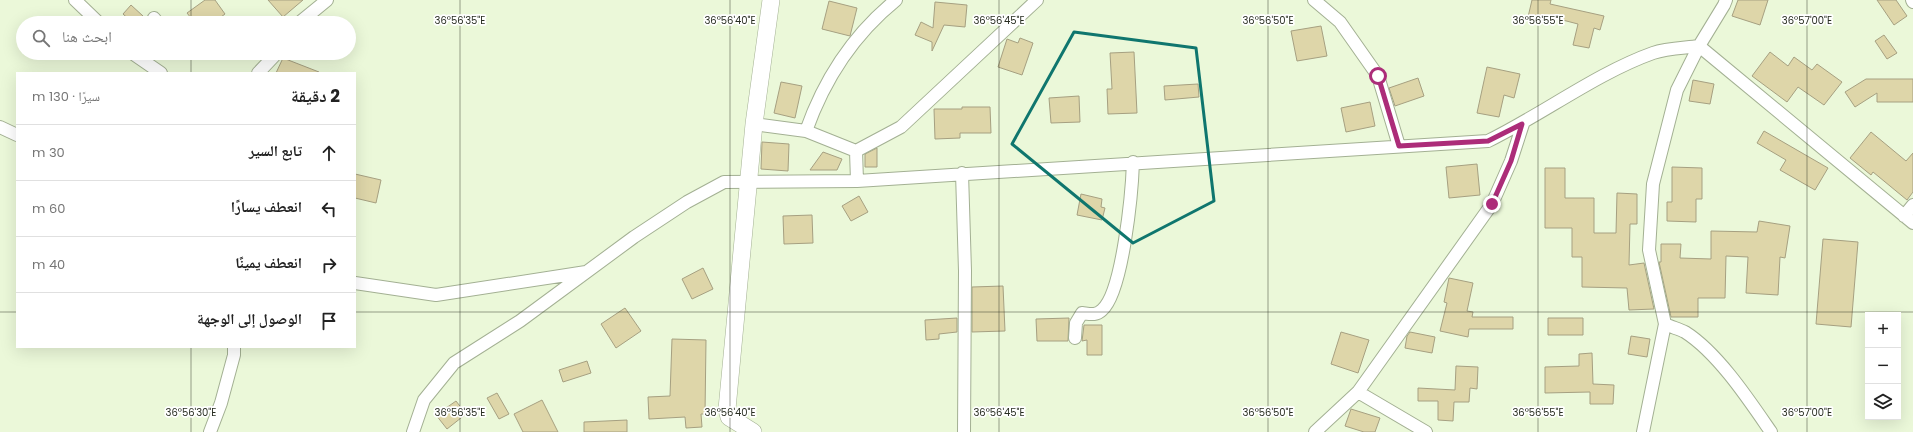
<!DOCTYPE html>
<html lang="ar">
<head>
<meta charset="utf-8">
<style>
	:root { --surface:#fff; --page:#f6f6f6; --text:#222; --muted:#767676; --line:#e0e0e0 }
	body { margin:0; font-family:Poppins,"Noto Naskh Arabic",sans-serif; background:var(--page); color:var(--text); direction:rtl }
	.controls { position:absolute; right:12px; bottom:12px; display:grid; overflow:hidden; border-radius:0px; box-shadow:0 4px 16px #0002 }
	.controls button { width:36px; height:36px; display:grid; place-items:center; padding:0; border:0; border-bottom:1px solid var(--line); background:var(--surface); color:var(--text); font:20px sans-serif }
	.stop { position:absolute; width:12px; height:12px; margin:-9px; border:3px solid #ac2c79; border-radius:50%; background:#fff }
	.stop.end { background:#ac2c79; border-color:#fff; box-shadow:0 1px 4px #0008 }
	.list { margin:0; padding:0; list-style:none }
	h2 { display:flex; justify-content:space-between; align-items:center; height:52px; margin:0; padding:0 16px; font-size:17px }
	h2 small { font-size:13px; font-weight:400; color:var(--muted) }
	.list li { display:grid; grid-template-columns:26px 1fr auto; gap:12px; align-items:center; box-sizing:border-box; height:56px; padding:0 16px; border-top:1px solid var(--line) }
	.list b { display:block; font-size:15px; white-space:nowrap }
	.list em { font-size:13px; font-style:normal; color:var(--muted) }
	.icon { flex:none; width:22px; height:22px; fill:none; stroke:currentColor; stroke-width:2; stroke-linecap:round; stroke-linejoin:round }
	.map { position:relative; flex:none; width:1913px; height:432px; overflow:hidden; direction:ltr }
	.search { position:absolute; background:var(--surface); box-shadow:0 4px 16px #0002; left:16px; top:16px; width:340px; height:44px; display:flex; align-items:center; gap:10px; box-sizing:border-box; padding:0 14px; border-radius:22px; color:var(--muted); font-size:15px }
	.panel { position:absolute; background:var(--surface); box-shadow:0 4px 16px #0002; left:16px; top:72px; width:340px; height:276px; border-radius:0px; direction:rtl }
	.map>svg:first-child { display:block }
</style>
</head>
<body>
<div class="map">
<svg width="1913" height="432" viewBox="0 0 1913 432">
	<rect width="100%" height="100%" fill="#ebf8d9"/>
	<path fill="#ded6a9" stroke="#a6a081" d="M205,0H215L225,14L213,23H195L187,13Z
		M268,0H303L283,17Z
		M1532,0H1551L1550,4L1604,16L1600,30L1594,28L1589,48L1573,45L1578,24L1547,16L1546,21L1528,17Z
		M1738,0H1768L1760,25L1732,16Z
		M1877,0H1896L1907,16L1894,25Z
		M829,1L857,8L850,36L822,29Z
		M935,2L967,5L965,27L944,25L932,51V42L915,35L921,22L933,28Z
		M131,5L143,16L136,23H133L123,14Z
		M1321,26L1327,56L1297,61L1291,31Z
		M1884,35L1897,53L1887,59L1875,41Z
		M1020,38L1033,43L1022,75L998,67L1007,39L1018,43Z
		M1134,52L1137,113L1108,114L1107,89H1112L1110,53Z
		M1770,52L1788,66L1794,57L1812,70L1817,64L1842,82L1824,105L1798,87L1787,102L1752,76Z
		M283,58L319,72V73H276Z
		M1487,67L1520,74L1514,98L1504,95L1499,117L1477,113Z
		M1418,78L1424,96L1395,106L1389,88Z
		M1866,79H1913V102H1877V93L1855,107L1845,92Z
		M1693,80L1714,84L1710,104L1689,101Z
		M781,82L802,86L795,118L774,113Z
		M1198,84L1199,97L1165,100L1164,86Z
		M1079,96L1080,122L1051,123L1049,98Z
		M1370,102L1375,126L1346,132L1341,108Z
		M962,107H990L991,133H960V138L935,139L934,109H962Z
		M1764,131L1828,168L1815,190L1780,170L1786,160L1757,143Z
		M1871,132L1906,161L1913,153V192L1907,200L1873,172L1871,175L1850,158Z
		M762,142L789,144L788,171L761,169Z
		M877,148V167H865V154Z
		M823,152L842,159L837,170H810Z
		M1477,164L1480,195L1449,198L1446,167Z
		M1672,167L1702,168V199H1696V222L1667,221V202H1672Z
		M1545,168H1565V198H1594V233H1616L1617,193L1637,194V224H1630L1629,265L1644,263L1654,309L1629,310L1627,288L1582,287V257H1572V228H1545Z
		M355,174L381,180L376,203L355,198Z
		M1081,194L1102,199L1101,207L1105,208L1102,220L1077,215Z
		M859,196L868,212L851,221L842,206Z
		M812,215L813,243L784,244L783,216Z
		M1759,221L1790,226L1785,258L1780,257L1778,295L1746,293L1748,257L1726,256L1725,298H1698V317H1671L1659,262H1661V244H1681L1680,258L1711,259V231L1757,232Z
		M1823,239L1858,242L1851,327L1816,324Z
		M703,268L713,289L692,299L682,279Z
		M1449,278L1473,283L1467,311L1473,312L1472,317H1513V329H1469L1468,337L1440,331L1447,303L1444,302Z
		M1003,286L1005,331L972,332V287Z
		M625,308L641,331L616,348L601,324Z
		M957,318V332L939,334V339L926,340L925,320Z
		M1069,318L1068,341H1037L1036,319Z
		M1548,318H1583V335H1548Z
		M1084,325H1102V355H1087V340L1082,341Z
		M1341,332L1369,340L1358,373L1331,364Z
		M1410,332L1435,337L1432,353L1405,348L1407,336Z
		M1631,336L1650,339L1647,357L1628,354Z
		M672,339L706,340L705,414H701L702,427L686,428L685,417L649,419L648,397L670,396Z
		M1592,353L1593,384L1614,385L1613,404H1590V392L1545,393V367L1579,366V354Z
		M587,361L591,373L563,382L559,370Z
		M1456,366L1478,367L1477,389L1470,388L1469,402H1454L1453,421L1438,420V401H1418V388L1455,390Z
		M497,393L509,414L499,419L487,398Z
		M542,400L558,432H523L514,414Z
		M456,401L466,414L447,429L436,415Z
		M1351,409L1380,418L1375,432H1364L1345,426Z
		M627,420V432H584V422Z"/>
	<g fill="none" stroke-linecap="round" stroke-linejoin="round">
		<g stroke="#a3b093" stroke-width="14">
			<path id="street" d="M75,0L99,23
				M1314,0L1340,22L1378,76L1399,146
				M1912,0L1913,2
				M154,18L158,23
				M299,23L327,0
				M132,53L161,73
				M258,73L277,53
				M754,124L806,131L856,151
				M0,127L17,135
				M806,131C824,80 854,34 896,0
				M962,173L965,271L964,432
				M857,181L856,151L901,127L1037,0
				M1904,216L1913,205
				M355,283L436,295L586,272
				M1665,324C1671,327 1679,329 1685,332C1718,353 1749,400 1771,432
				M1075,338L1076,323L1082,313C1090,314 1096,316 1102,310C1123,292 1132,191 1133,162
				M1358,392L1426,432
				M210,432L221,403L234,355V347
				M413,432L424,400L454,363L520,321L634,237L687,202L724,182L857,181L1488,141C1543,114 1597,73 1653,53C1667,48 1685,48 1699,46L1724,5L1726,0
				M1315,432L1358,392L1492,204L1511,161L1523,124
				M1643,432L1665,324L1649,250L1653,184L1677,90L1699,46L1913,223"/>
		</g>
		<g stroke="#a3b093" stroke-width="18">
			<path id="secondary" d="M753,432L729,417L727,409L754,124L771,0"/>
		</g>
		<use href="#street" stroke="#fff" stroke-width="12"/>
		<use href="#secondary" stroke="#fff" stroke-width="17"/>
	</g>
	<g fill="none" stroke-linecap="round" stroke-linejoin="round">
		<path stroke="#ac2c79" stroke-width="5" d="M1378,76L1399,146L1488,141L1522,124L1511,161L1492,204"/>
	</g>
	<path fill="none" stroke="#0f766e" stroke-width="3" stroke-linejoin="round" d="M1074,32L1196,48L1214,201L1133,243L1012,144Z"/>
	<path fill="none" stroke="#272c20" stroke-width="1" stroke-opacity="0.45" d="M191,0V23M460,0V432M730,0V432M999,0V432M1268,0V432M1538,0V432M1807,0V432M191,53V73M0,312H17M355,312H1913M191,347V432"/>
	<g font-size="10" text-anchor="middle" fill="#272c20" stroke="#fff" stroke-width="3.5" stroke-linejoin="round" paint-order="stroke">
		<text x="460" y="24">36°56'35"E</text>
		<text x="730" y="24">36°56'40"E</text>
		<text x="999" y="24">36°56'45"E</text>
		<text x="1268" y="24">36°56'50"E</text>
		<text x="1538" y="24">36°56'55"E</text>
		<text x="1807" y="24">36°57'00"E</text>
		<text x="191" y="416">36°56'30"E</text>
		<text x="460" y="416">36°56'35"E</text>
		<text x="730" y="416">36°56'40"E</text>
		<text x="999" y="416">36°56'45"E</text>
		<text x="1268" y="416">36°56'50"E</text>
		<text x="1538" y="416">36°56'55"E</text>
		<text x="1807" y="416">36°57'00"E</text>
	</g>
</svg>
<div class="controls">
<button>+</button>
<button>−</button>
<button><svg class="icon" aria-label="layers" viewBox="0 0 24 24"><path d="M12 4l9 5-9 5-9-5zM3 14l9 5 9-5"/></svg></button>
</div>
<div class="stop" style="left:1378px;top:76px"></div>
<div class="stop end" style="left:1492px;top:204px"></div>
<div class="search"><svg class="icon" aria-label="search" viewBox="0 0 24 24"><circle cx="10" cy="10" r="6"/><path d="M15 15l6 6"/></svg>ابحث هنا</div>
<section class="panel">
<h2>2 دقيقة<small>سيرًا · 130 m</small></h2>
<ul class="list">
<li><svg class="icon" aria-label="ahead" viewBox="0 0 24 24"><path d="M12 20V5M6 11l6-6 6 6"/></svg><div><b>تابع السير</b></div><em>30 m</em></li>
<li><svg class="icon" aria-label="left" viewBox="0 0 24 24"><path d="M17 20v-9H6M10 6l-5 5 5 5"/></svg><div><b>انعطف يسارًا</b></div><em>60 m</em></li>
<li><svg class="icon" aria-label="right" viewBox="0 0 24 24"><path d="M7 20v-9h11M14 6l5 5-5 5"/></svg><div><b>انعطف يمينًا</b></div><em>40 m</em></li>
<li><svg class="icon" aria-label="arrive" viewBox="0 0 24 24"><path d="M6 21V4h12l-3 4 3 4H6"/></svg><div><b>الوصول إلى الوجهة</b></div></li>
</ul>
</section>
</div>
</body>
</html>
